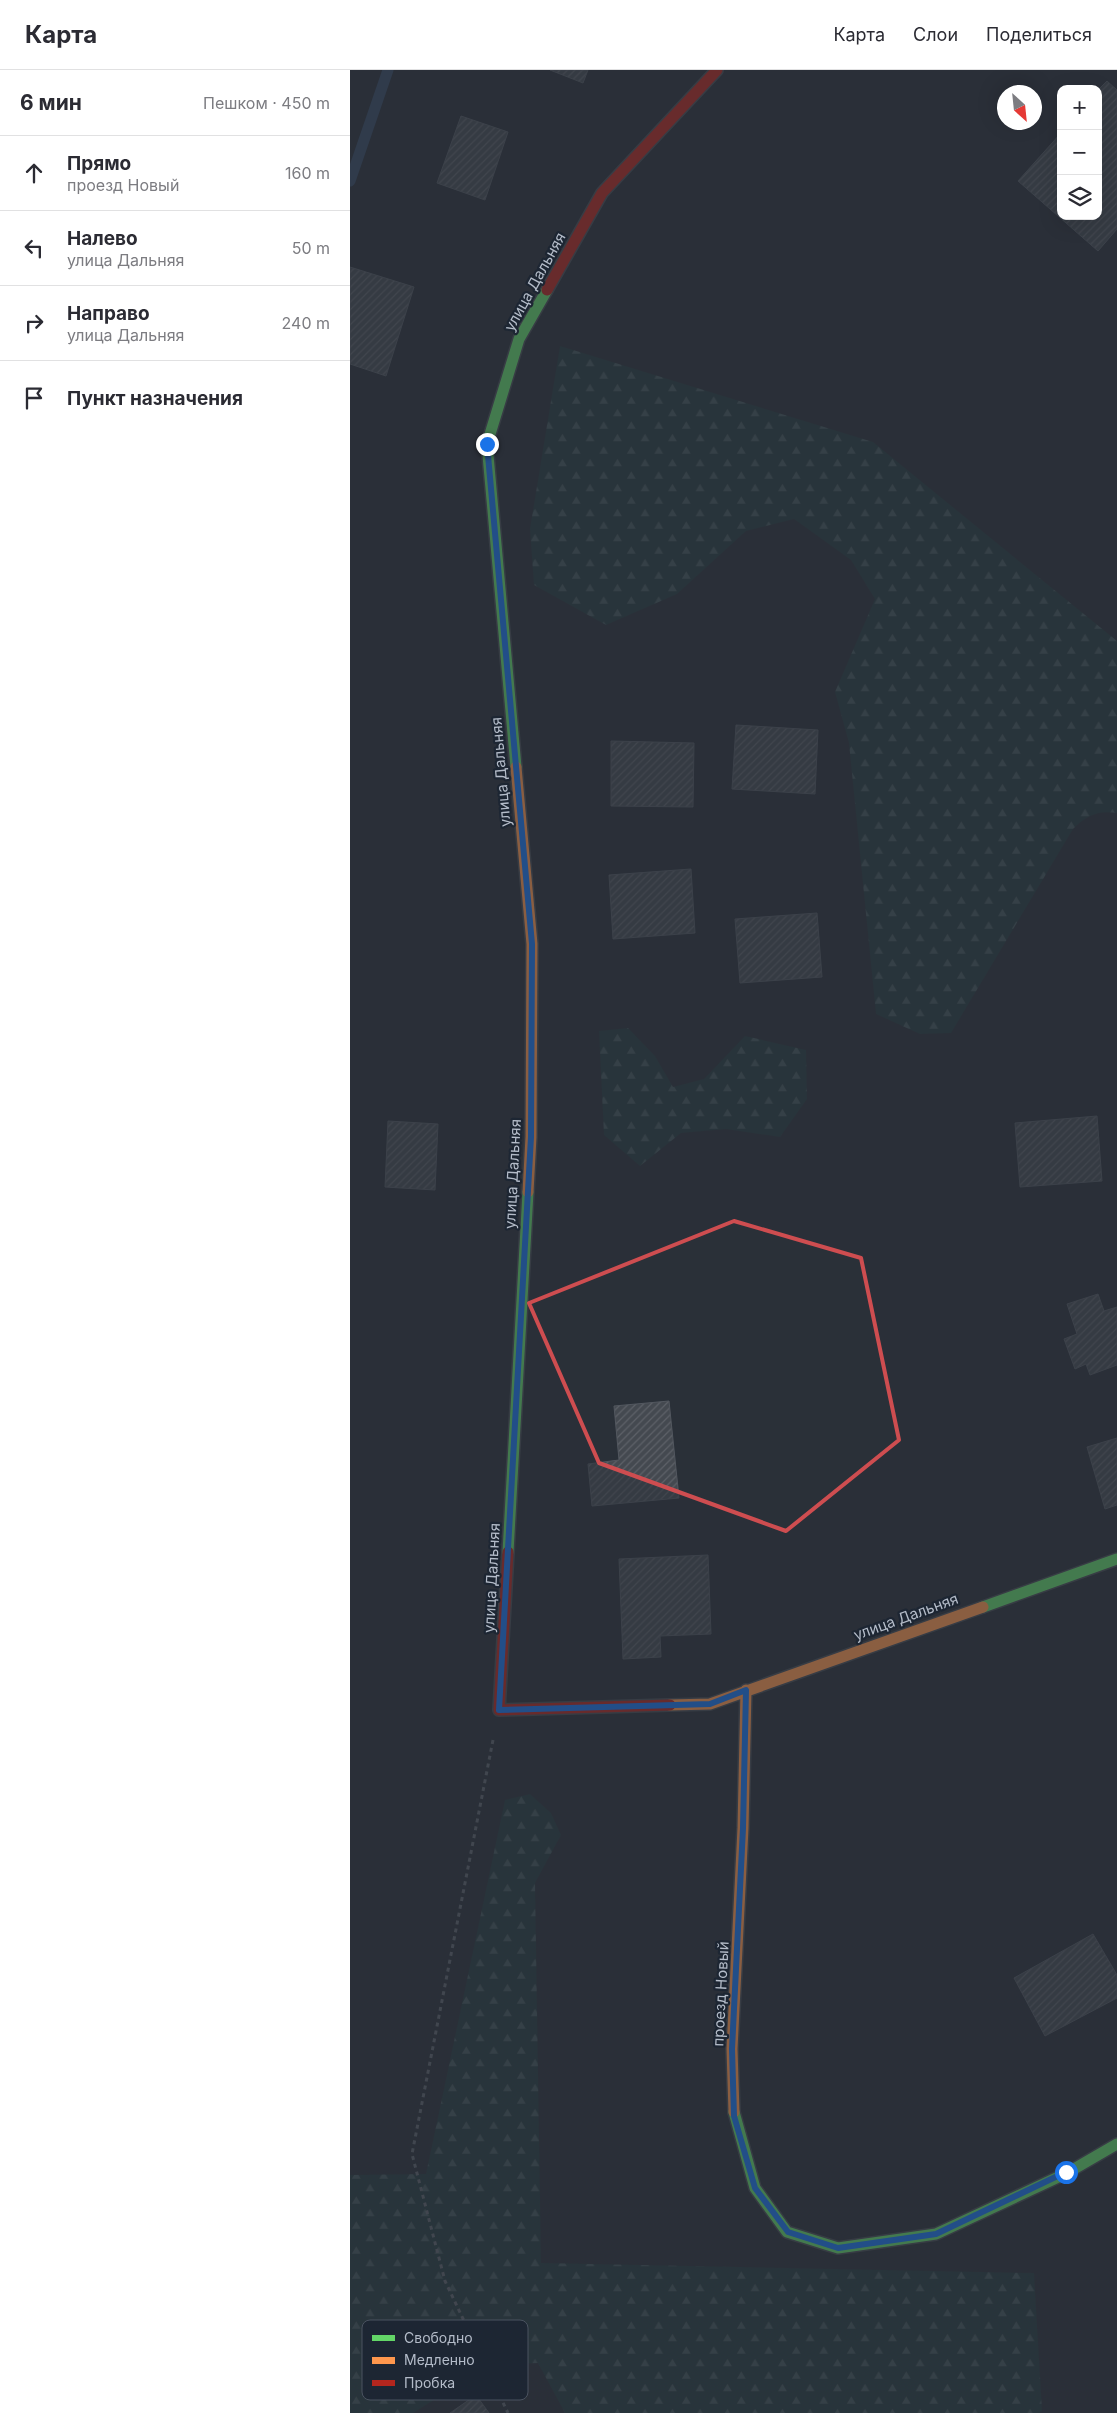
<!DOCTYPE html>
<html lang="ru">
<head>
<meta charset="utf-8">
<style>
	:root { --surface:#fff; --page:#f7f7f7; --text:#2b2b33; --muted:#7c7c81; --line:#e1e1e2 }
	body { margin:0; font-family:Inter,sans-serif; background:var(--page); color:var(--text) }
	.controls { position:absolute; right:15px; top:15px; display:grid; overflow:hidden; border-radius:10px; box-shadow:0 5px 20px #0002 }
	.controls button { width:45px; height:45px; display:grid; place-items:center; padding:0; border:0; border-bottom:1px solid var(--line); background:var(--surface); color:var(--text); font:25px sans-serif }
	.compass { position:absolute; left:647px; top:15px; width:45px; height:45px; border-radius:50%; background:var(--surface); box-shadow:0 5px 20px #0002; rotate:153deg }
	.stop { position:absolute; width:15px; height:15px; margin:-11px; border:4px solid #1a73e8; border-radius:50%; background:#fff }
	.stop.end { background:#1a73e8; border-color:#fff; box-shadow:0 1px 5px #0008 }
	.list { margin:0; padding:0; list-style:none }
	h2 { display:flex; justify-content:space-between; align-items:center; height:65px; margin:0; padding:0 20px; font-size:21px }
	h2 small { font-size:16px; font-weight:400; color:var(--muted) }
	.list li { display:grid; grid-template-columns:32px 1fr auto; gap:15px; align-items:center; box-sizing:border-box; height:75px; padding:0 20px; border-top:1px solid var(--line) }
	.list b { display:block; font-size:19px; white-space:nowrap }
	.list p { margin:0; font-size:16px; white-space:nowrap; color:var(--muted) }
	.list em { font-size:16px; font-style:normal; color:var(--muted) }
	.icon { flex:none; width:28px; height:28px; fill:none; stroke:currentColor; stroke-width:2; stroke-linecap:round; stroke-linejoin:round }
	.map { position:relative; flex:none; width:767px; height:2343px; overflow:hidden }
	header { display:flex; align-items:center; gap:30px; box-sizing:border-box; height:70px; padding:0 25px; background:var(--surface); border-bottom:1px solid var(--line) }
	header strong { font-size:24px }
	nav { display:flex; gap:28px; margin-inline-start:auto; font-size:18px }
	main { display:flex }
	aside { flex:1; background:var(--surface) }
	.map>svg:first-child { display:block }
</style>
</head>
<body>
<header>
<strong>Карта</strong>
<nav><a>Карта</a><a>Слои</a><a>Поделиться</a></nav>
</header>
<main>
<aside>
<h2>6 мин<small>Пешком · 450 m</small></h2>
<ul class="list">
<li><svg class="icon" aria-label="ahead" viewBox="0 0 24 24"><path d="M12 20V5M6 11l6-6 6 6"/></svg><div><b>Прямо</b><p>проезд Новый</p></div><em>160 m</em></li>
<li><svg class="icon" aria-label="left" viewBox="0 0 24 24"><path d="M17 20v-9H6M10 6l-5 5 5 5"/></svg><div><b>Налево</b><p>улица Дальняя</p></div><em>50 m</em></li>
<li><svg class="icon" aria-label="right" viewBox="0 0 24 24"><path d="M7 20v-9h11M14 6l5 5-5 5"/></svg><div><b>Направо</b><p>улица Дальняя</p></div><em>240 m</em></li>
<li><svg class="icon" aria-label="arrive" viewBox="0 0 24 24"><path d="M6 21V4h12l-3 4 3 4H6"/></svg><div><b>Пункт назначения</b></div></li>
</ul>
</aside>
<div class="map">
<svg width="767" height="2343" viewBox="0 0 767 2343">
	<defs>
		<pattern id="forest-firs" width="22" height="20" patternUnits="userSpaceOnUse" patternTransform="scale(1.25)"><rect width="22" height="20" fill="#273a3e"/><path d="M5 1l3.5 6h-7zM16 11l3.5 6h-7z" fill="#445559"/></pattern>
		<pattern id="building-hatch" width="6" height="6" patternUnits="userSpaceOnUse" patternTransform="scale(1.25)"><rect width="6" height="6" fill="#444950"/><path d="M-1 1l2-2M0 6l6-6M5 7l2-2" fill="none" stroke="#5d6168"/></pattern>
	</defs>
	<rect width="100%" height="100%" fill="#2a3038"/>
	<path fill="url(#forest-firs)" d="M210,276L523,372L767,571V743C748,740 736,746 723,759L601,963L570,964L526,944L499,673L485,622L525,529L501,490L444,449L396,461L327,524L256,555L184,515L180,459Z
		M278,958L305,986L323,1017L354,1009L395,966L456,980L457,1029L430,1067L376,1059L331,1063L290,1096L254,1065L249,961Z
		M180,1724L201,1743L211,1765L185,1813L191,2193L684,2203L692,2341L689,2343H215L188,2293L140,2295L63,2343H0V2105L76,2104L155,1730Z"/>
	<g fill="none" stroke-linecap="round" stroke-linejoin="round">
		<path stroke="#384963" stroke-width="11" d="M0,111L38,0"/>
	</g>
	<path fill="url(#building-hatch)" stroke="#52575f" d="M200,0H238L233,13Z
		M757,11L767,20V159L748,181L668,111L711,63V146H748V20Z
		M111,46L158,62L135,130L87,113Z
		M0,197L64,217L36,306L0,294Z
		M386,655L468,660L465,724L382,719Z
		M261,671L344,673L343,737L261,736Z
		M341,799L345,863L263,869L259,805Z
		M467,843L472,907L390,913L385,849Z
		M747,1046L752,1111L670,1117L665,1053Z
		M38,1051L88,1054L85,1120L35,1117Z
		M748,1224L754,1241L767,1237V1295L740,1305L736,1294L725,1299L714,1269L727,1264L717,1234Z
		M319,1331L329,1428L242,1436L238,1394L269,1390L264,1336Z
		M767,1368V1435L755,1439L737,1377Z
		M358,1485L361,1564L310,1566L311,1587L273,1589L269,1489Z
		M743,1864L767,1905V1928L695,1966L664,1908Z
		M126,2325L139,2343H100Z"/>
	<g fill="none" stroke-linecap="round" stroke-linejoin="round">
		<g stroke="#484c53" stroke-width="14">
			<path id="fast" d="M166,697L137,374L169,269L197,220
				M158,1482L178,1122
				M633,1537L767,1489
				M384,2042L405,2118L437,2162L488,2178L586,2164L717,2103L767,2074"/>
		</g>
		<g stroke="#484c53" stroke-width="14">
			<path id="slow" d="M166,697L182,874L181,1067L178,1122
				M320,1635L360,1634L633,1537
				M384,2042L382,1979L393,1758L396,1620"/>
		</g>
		<g stroke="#484c53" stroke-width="14">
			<path id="jam" d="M197,220L252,123L367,0
				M158,1482L149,1640L320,1635"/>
		</g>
		<path stroke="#5d636a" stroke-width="3" stroke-dasharray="4 4" stroke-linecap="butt" d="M143,1670L62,2084L95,2211L158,2343"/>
		<use href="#fast" stroke="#63d668" stroke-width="11"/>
		<use href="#slow" stroke="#ff974d" stroke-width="11"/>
		<use href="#jam" stroke="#b3261e" stroke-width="11"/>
	</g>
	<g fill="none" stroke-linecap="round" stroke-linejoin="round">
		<path stroke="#1a73e8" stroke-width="6" d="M137,374L182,874L181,1067L149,1640L360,1634L396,1620L393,1758L382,1979L384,2046L405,2118L438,2162L488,2178L586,2164L716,2102"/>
	</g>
	<path d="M0 0H767V2343H0ZM384,1151L511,1188L549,1370L436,1461L249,1393L179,1233Z" fill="#2a3038" fill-opacity=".55" fill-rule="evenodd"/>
	<path fill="none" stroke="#ce4d50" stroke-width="4" stroke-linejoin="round" d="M384,1151L511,1188L549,1370L436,1461L249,1393L179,1233Z"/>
	<g text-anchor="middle" stroke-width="4.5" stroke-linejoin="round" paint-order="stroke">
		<g font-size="15" fill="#b4bcc9" stroke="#1d2633">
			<text transform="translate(185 212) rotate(-61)" y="5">улица Дальняя</text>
			<text transform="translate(151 702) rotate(-95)" y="5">улица Дальняя</text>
			<text transform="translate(163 1104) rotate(-87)" y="5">улица Дальняя</text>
			<text transform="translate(142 1508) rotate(-87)" y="5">улица Дальняя</text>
			<text transform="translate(556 1547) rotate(-20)" y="5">улица Дальняя</text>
			<text transform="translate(371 1924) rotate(-87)" y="5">проезд Новый</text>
		</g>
	</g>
	<rect x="12" y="2250" width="166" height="80" rx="8" fill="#1d2633" stroke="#4a5360" stroke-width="1"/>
	<rect x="22" y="2265" width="23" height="6" fill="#63d668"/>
	<rect x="22" y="2287" width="23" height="7" fill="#ff974d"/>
	<rect x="22" y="2310" width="23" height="6" fill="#b3261e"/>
	<g font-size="14" fill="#b4bcc9">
		<text x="54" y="2273">Свободно</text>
		<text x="54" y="2295">Медленно</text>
		<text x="54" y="2318">Пробка</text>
	</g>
</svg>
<div class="controls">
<button>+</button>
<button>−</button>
<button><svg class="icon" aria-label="layers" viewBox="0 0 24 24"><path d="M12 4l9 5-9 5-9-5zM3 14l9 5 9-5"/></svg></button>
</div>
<svg class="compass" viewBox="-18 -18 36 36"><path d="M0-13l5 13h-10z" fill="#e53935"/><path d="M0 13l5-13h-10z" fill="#7c7c81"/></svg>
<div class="stop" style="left:716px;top:2102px"></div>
<div class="stop end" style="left:137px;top:374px"></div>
</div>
</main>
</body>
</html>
